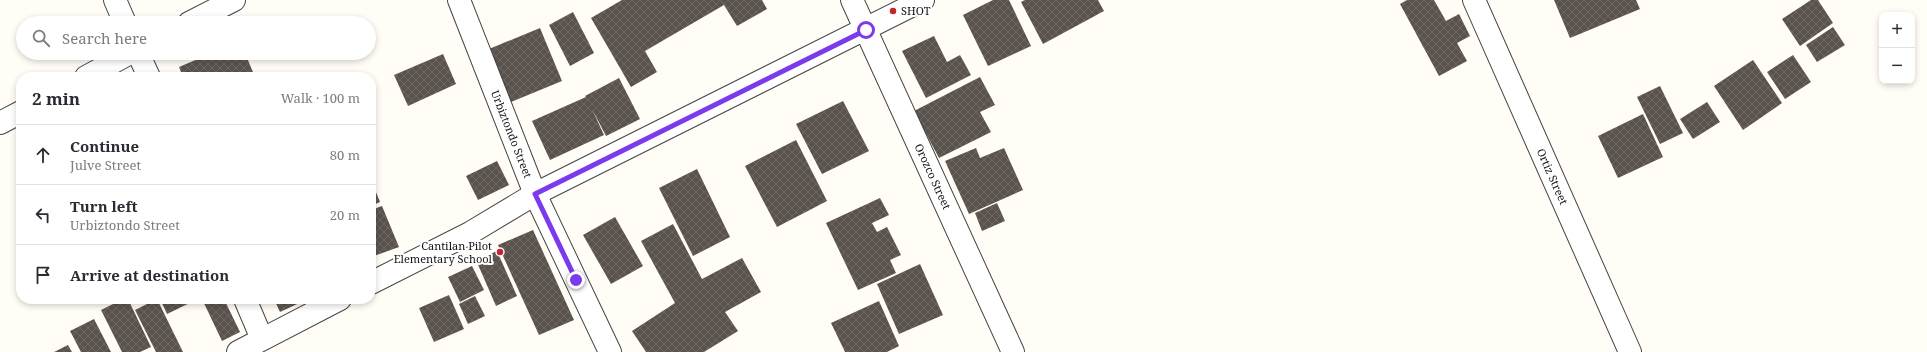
<!DOCTYPE html>
<html lang="en">
<head>
<meta charset="utf-8">
<style>
	:root { --surface:#fff; --page:#f2f2f3; --text:#2b2b33; --muted:#7c7c81; --line:#e1e1e2 }
	body { margin:0; font-family:"Noto Serif",serif; background:var(--page); color:var(--text) }
	.controls { position:absolute; right:12px; top:12px; display:grid; overflow:hidden; border-radius:8px; box-shadow:0 2px 6px #0003 }
	.controls button { width:36px; height:36px; display:grid; place-items:center; padding:0; border:0; border-bottom:1px solid var(--line); background:var(--surface); color:var(--text); font:20px sans-serif }
	.stop { position:absolute; width:12px; height:12px; margin:-9px; border:3px solid #7c3aed; border-radius:50%; background:#fff }
	.stop.end { background:#7c3aed; border-color:#fff; box-shadow:0 1px 4px #0008 }
	.list { margin:0; padding:0; list-style:none }
	h2 { display:flex; justify-content:space-between; align-items:center; height:52px; margin:0; padding:0 16px; font-size:17px }
	h2 small { font-size:13px; font-weight:400; color:var(--muted) }
	.list li { display:grid; grid-template-columns:26px 1fr auto; gap:12px; align-items:center; box-sizing:border-box; height:60px; padding:0 16px; border-top:1px solid var(--line) }
	.list b { display:block; font-size:15px; white-space:nowrap }
	.list p { margin:0; font-size:13px; white-space:nowrap; color:var(--muted) }
	.list em { font-size:13px; font-style:normal; color:var(--muted) }
	.icon { flex:none; width:22px; height:22px; fill:none; stroke:currentColor; stroke-width:2; stroke-linecap:round; stroke-linejoin:round }
	.map { position:relative; flex:none; width:1927px; height:352px; overflow:hidden }
	.search { position:absolute; background:var(--surface); box-shadow:0 2px 6px #0003; left:16px; top:16px; width:360px; height:44px; display:flex; align-items:center; gap:10px; box-sizing:border-box; padding:0 14px; border-radius:22px; color:var(--muted); font-size:15px }
	.panel { position:absolute; background:var(--surface); box-shadow:0 2px 6px #0003; left:16px; top:72px; width:360px; height:232px; border-radius:16px }
	.map>svg:first-child { display:block }
</style>
</head>
<body>
<div class="map">
<svg width="1927" height="352" viewBox="0 0 1927 352">
	<defs>
		<pattern id="building-cross-hatch" width="8" height="8" patternUnits="userSpaceOnUse"><rect width="8" height="8" fill="#5a524d"/><path d="M0 0l8 8M0 8l8-8" fill="none" stroke="#6d6662"/></pattern>
	</defs>
	<rect width="100%" height="100%" fill="#fffdf5"/>
	<path fill="url(#building-cross-hatch)" d="M622,0H762L767,9L737,26L724,5L645,51L657,72L631,87L591,18Z
		M993,0H1009L1031,46L988,66L963,15Z
		M1025,0H1098L1104,11L1043,44L1021,2Z
		M1407,0H1434L1446,21L1459,14L1470,36L1457,43L1467,61L1439,76L1400,4Z
		M1554,0H1636L1640,9L1570,38Z
		M1811,0H1818L1833,23L1800,46L1782,19Z
		M573,12L594,53L570,66L549,25Z
		M1833,27L1845,45L1817,62L1806,45Z
		M540,28L562,81L511,102L489,49Z
		M934,36L947,62L960,55L971,75L926,98L902,51Z
		M212,53H245L255,77H183L179,67Z
		M443,54L456,84L408,106L394,75Z
		M1793,55L1811,82L1785,99L1767,72Z
		M1753,60L1782,103L1743,130L1714,86Z
		M980,77L995,105L980,112L991,132L939,158L914,111Z
		M619,78L640,119L606,136L592,109L604,135L550,160L532,121L586,97L585,96Z
		M1660,86L1683,133L1660,144L1637,97Z
		M843,101L869,151L822,174L796,124Z
		M1707,102L1720,122L1693,139L1680,119Z
		M1643,114L1663,157L1618,178L1598,136Z
		M796,140L827,201L777,227L745,166Z
		M976,148L980,158L1004,148L1023,190L969,214L945,161Z
		M497,161L509,185L478,200L466,176Z
		M697,169L730,237L693,256L659,188Z
		M371,180L380,202L371,206Z
		M880,198L889,215L872,223L877,232L887,227L901,255L890,260L896,273L858,290L826,223Z
		M997,203L1005,221L982,231L975,213Z
		M382,206L399,247L374,256L371,248V210Z
		M615,217L643,266L611,284L583,235Z
		M673,224L702,279L742,258L761,292L725,312L738,331L704,352H646L632,331L675,303L641,241Z
		M533,230L574,320L539,335L498,245Z
		M497,251L517,296L496,306L476,260Z
		M920,264L943,315L899,334L877,284Z
		M472,266L484,290L460,302L448,277Z
		M449,295L464,329L434,342L419,308Z
		M475,296L485,316L468,324L459,304Z
		M123,299H128L151,347L140,352H122L101,310Z
		M157,299L183,352H156L135,310Z
		M160,299H198L167,314Z
		M202,299H224L240,332L222,341Z
		M274,299H308L280,312Z
		M879,301L899,346L887,352H845L831,323Z
		M94,319L111,352H81L70,331Z
		M68,345L72,352H54Z"/>
	<g fill="none" stroke-linecap="round" stroke-linejoin="round">
		<g stroke="#444" stroke-width="24">
			<g id="minor">
				<path d="M115,0L125,23"/>
				<path id="s1" d="M459,0L535,194L610,352"/>
				<path id="s2" d="M852,0L1013,352"/>
				<path id="s3" d="M1474,0L1630,352"/>
				<path d="M189,23L234,0"/>
				<path d="M138,53L149,77"/>
				<path d="M86,77L130,53"/>
				<path d="M0,123L21,112"/>
				<path d="M371,283L470,233L535,194L923,0"/>
				<path d="M245,299L262,339"/>
				<path d="M238,352L340,299"/>
			</g>
		</g>
		<use href="#minor" stroke="#fff" stroke-width="22"/>
	</g>
	<g fill="none" stroke-linecap="round" stroke-linejoin="round">
		<path stroke="#7c3aed" stroke-width="5" d="M576,280L535,194L866,30"/>
	</g>
	<g fill="#c4262e" stroke="#fff" stroke-width="1.5">
		<circle cx="893" cy="11" r="4"/>
		<circle cx="500" cy="252" r="4"/>
	</g>
	<g text-anchor="middle" stroke-width="4" stroke-linejoin="round" paint-order="stroke">
		<g font-size="11" fill="#111" stroke="#fff" text-anchor="start">
			<text x="901" y="15">SHOT</text>
			<text x="492" y="250" text-anchor="end">Cantilan Pilot<tspan x="492" dy="13">Elementary School</tspan></text>
		</g>
		<g font-size="11" fill="#111" stroke="#fff">
			<text dy="4" stroke="none"><textPath href="#s1" startOffset="144">Urbiztondo Street</textPath></text>
			<text dy="4" stroke="none"><textPath href="#s2" startOffset="194">Orozco Street</textPath></text>
			<text dy="4" stroke="none"><textPath href="#s3" startOffset="193">Ortiz Street</textPath></text>
		</g>
	</g>
</svg>
<div class="controls">
<button>+</button>
<button>−</button>
</div>
<div class="stop" style="left:866px;top:30px"></div>
<div class="stop end" style="left:576px;top:280px"></div>
<div class="search"><svg class="icon" aria-label="search" viewBox="0 0 24 24"><circle cx="10" cy="10" r="6"/><path d="M15 15l6 6"/></svg>Search here</div>
<section class="panel">
<h2>2 min<small>Walk · 100 m</small></h2>
<ul class="list">
<li><svg class="icon" aria-label="ahead" viewBox="0 0 24 24"><path d="M12 20V5M6 11l6-6 6 6"/></svg><div><b>Continue</b><p>Julve Street</p></div><em>80 m</em></li>
<li><svg class="icon" aria-label="left" viewBox="0 0 24 24"><path d="M17 20v-9H6M10 6l-5 5 5 5"/></svg><div><b>Turn left</b><p>Urbiztondo Street</p></div><em>20 m</em></li>
<li><svg class="icon" aria-label="arrive" viewBox="0 0 24 24"><path d="M6 21V4h12l-3 4 3 4H6"/></svg><div><b>Arrive at destination</b></div></li>
</ul>
</section>
</div>
</body>
</html>
